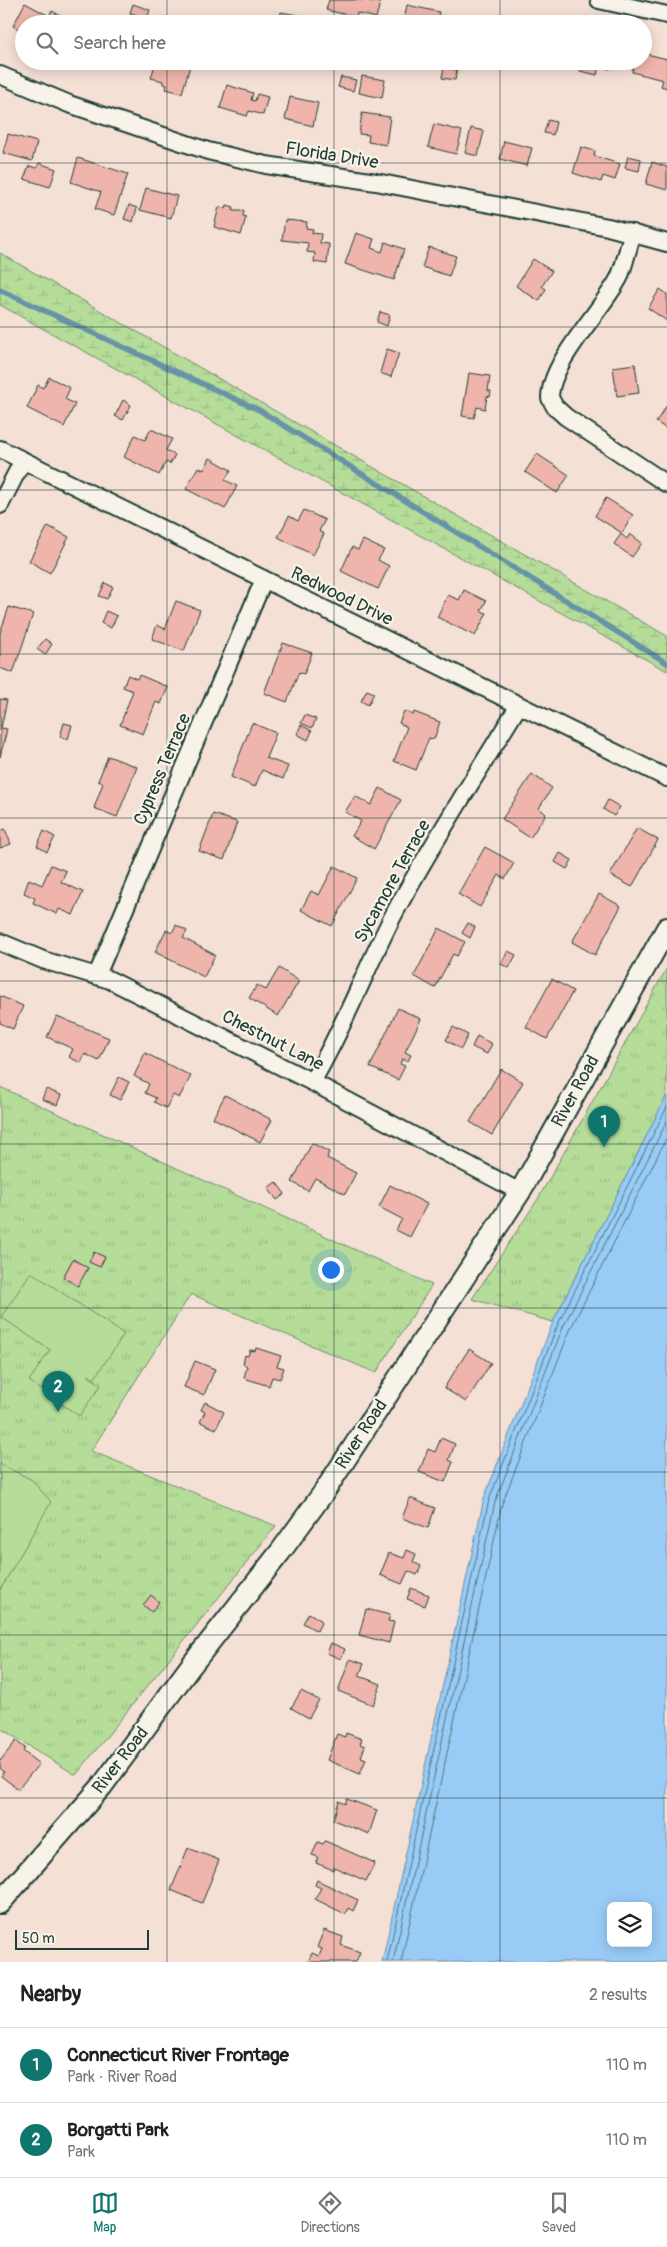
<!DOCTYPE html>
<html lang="en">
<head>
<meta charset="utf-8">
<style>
	:root { --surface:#fff; --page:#f2f2f2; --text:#202124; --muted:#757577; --line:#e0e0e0; --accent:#0f766e }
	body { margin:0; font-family:Pangolin,sans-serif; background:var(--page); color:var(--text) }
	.controls { position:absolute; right:15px; bottom:15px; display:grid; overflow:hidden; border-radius:8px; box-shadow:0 2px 12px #0003 }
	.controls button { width:45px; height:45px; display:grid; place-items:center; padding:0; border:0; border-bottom:1px solid var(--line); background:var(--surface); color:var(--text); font:25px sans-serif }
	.scale { position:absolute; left:15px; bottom:12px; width:134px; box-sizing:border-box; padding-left:5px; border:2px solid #1f3d34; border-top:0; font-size:14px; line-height:18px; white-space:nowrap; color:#1f3d34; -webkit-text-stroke:4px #f7f3e8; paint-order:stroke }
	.you { position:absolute; left:330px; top:1269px; width:18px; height:18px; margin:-12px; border:4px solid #fff; border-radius:50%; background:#1a73e8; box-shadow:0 0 0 8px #1a73e833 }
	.badge { display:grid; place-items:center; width:32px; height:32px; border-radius:50%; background:var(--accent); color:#fff; font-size:16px; font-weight:700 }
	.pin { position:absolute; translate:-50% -41px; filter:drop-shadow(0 1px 2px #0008) }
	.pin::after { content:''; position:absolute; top:26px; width:18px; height:15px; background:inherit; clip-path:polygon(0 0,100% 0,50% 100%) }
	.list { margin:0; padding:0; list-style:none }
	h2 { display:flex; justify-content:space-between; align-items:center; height:65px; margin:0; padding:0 20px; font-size:21px }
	h2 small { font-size:16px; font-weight:400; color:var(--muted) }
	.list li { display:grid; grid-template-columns:32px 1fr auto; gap:15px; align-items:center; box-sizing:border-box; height:75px; padding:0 20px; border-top:1px solid var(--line) }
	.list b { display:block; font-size:19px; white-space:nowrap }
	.list p { margin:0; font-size:16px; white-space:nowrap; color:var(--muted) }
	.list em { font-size:16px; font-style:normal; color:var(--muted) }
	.icon { flex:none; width:28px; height:28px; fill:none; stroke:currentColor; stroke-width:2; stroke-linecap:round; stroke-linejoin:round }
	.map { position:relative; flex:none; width:667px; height:1962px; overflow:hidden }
	.search { position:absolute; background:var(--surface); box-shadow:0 2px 12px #0003; left:15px; right:15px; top:15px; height:55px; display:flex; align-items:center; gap:12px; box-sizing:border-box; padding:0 18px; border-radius:28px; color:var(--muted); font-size:19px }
	.sheet { height:215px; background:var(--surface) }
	nav { display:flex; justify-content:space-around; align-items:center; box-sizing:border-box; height:70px; border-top:1px solid var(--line); background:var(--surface); font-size:14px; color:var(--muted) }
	nav a { display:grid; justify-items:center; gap:2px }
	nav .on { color:var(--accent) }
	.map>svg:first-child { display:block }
</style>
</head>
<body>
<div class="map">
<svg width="667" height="1962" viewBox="0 0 667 1962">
	<defs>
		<pattern id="grass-tufts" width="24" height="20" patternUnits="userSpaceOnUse" patternTransform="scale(1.25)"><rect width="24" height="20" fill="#b5dd99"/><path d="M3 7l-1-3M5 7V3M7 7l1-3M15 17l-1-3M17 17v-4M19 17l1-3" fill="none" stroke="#9bbf84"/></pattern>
		<pattern id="wetland-marsh" width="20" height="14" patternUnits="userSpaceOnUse" patternTransform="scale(1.25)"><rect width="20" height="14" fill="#b5dd99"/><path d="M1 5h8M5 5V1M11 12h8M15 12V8" fill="none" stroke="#9bbf84"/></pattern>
	</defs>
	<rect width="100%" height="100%" fill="#f5e0d6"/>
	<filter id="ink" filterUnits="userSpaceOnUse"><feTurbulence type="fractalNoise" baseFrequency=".02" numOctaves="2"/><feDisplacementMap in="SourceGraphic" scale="10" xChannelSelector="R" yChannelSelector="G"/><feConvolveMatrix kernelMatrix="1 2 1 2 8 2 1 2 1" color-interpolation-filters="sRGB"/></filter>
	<g filter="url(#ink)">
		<path fill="url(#grass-tufts)" stroke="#6a8d66" d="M667,968V1095L553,1322L472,1299L538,1199Z
			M0,1087L432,1285L376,1373L191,1294L91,1451L276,1526L76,1775L0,1728Z"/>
		<path fill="url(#wetland-marsh)" stroke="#6a8d66" d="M0,253L667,636V671L0,305Z"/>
		<path fill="#b5dd99" stroke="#6a8d66" d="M31,1272L124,1334L94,1379L88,1375L101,1385L79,1416L29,1381L50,1350L1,1317Z
			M0,1464L32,1480L51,1502L0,1590Z"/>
		<path fill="#98cbf6" stroke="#6892a8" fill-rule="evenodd" d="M667,1095V1962H382L484,1498L553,1322ZM611,1906H648V1943H611Z"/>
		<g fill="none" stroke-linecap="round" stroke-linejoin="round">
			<path stroke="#4f7682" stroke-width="1" d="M387,1962L489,1500L558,1324L667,1107
				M393,1962L495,1502L563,1327L667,1121
				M401,1962L502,1504L570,1330L667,1137"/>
			<path stroke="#6892a8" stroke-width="5.5" d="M0,290L259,410L667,663"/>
		</g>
		<path fill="#efb5ac" stroke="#1f3d34" d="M329,0H365L380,3L376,18L357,13L356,17L326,10Z
			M25,3L49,16L52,11L61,16L58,22L55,21L53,24H24V32L13,26Z
			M133,4L150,10L147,18L130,13Z
			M407,5L439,12L437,24H403Z
			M281,12L308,17L306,24H279Z
			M482,20L499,24H481Z
			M643,53L667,59V88L661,86L663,80L632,72L635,61H643Z
			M98,61H113L110,67Z
			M156,61H171L190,66L182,93L166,89L167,85L163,84V81L151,78Z
			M577,61H612L610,69L599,66L597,75L580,71L582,63Z
			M444,67L457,70L455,80L442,78Z
			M362,76L385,80L382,98L359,93Z
			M341,77L356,80L353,91L338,87Z
			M227,85L253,93L251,100L255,101L257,94L268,97L263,115L249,111L247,116L220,108Z
			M290,97L318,103L313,126L285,119Z
			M362,113L390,117L386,145L368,142L369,135L359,134Z
			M548,120L556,122L553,135L544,133Z
			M434,124L462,131L456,154L428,147Z
			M471,128L484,131L478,156L465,153Z
			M8,134L37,142L32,161L3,153Z
			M504,141L532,148L527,166L500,159Z
			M581,147L595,151L594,156L620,164L615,180L603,176L601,182L573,173Z
			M628,156L641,159L639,171L625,168Z
			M78,158L128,174L114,215L95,209L101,192L71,182Z
			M652,162L667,167V190L646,184Z
			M39,163L56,169L50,187L24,179L29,166L37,168Z
			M146,188L177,196L171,218L140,210Z
			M129,205L137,208L133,222L124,219Z
			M227,205L234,207L233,211H244L243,216L246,217L241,235L214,227L219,207L226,209Z
			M285,220L307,222L306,228L313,229L312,233L321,234L320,243L329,244L327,264L314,262L315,253L307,252L308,243L282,240Z
			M356,233L374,239L371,248L382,252L385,242L404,249L394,280L345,264Z
			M429,247L456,256L449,276L422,267Z
			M533,259L552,271L542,286L546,289L539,301L516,286Z
			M660,289L667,294V321L648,308Z
			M380,312L390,315L387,326L377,322Z
			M387,349L399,353L391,377L380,373Z
			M635,364L639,393L617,396L613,367Z
			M469,373L490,376L488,391H491L490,397L487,396L485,409L477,407L474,418L462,416Z
			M49,377L70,388L65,399L75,404L64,427L27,408L38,385L43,388Z
			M123,400L131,405L123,420L115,416Z
			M667,405V429L656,422Z
			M151,429L172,439L166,450L175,455L170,464L166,462L159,475L124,457L135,435L145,440Z
			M537,454L569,475L557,493L525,472Z
			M210,458L231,470L225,480L237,486L225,509L186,489L198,467L204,470Z
			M606,498L633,515L622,533L595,516Z
			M304,510L325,520L319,531L324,534L313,555L278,537L289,516L298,521Z
			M48,526L69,537L50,573L29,561Z
			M621,534L627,539L630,534L642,543L632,557L614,544Z
			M363,540L384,550L378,560L389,566L378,589L341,571L352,547L358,550Z
			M105,583L113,587L107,599L99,596Z
			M464,590L486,601L481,611L487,613L475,636L437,617L448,595L459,600Z
			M176,601L200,610L184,651L152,639L157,625L165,629Z
			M9,607L33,614L13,673L0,668V633Z
			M106,611L117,616L111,628L101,623Z
			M45,639L52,644L45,655L37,649Z
			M283,643L312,653L304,674L299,672L287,702L264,693Z
			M128,675L137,679L139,675L168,687L161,704L156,702L143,734L120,725L133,691L123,687Z
			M367,690L374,693L368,705L361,701Z
			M0,699L7,700L1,728L7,729L0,757Z
			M404,711L413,715L414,712L440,722L434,739L429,738L416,770L394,761L407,727L399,723Z
			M305,715L316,719L312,728L301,723Z
			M64,723L72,725L68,739L60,737Z
			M252,723L276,733L266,758L288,766L283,779L262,770L255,787L231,777Z
			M301,725L312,731L308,740L297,734Z
			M108,756L137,767L117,817L94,808L103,783L98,781Z
			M532,774L552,788L539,808L546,814L530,838L502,819Z
			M380,788L401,800L374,849L352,836L361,821L345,812L355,796L371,805Z
			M608,800L620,807L614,816L603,809Z
			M213,814L237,822L224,860L199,851Z
			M637,828L658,840L632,887L610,875Z
			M5,829L11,844L0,848V831Z
			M44,831L55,837L47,852L37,846Z
			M485,847L514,863L505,879L499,875L480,907L458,894Z
			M560,853L572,860L567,869L555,862Z
			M51,865L66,871L61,882L83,892L73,915L59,909L57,914L33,903L35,898L24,893L29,879L42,885Z
			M334,866L357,878L332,926L301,910L311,891L319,895Z
			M599,894L621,906L595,955L572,942Z
			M468,923L475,927L470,938L462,933Z
			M176,925L187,931L183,938L215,955L204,977L155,952L166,930L172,933Z
			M439,928L465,942L457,956L453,954L435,988L414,976Z
			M508,951L516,955L509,968L501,964Z
			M279,968L299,981L278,1016L249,998L257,985L266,990Z
			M552,979L573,991L547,1039L526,1027Z
			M0,996L23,1006L13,1029L0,1023Z
			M398,1008L421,1019L405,1052L411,1055L408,1061L402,1059L400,1064L405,1066L398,1080L370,1067Z
			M57,1016L109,1038L99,1061L85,1054L81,1063L69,1057L73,1049L47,1037Z
			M453,1027L468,1035L461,1049L446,1040Z
			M477,1036L492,1044L487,1054L472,1047Z
			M145,1053L191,1076L179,1098L173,1095L166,1108L154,1102L156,1098L145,1093L149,1084L134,1076Z
			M501,1069L523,1082L492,1135L470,1122Z
			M119,1077L129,1082L120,1100L110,1095Z
			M46,1089L61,1095L57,1105L42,1099Z
			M225,1095L272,1120L260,1142L213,1118Z
			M312,1143L329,1152L327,1158L356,1173L345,1194L315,1178L308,1191L292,1182Z
			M276,1182L285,1194L277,1200L268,1188Z
			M390,1185L427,1204L410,1237L396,1230L402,1219L379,1207Z
			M94,1252L105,1257L100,1267L89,1262Z
			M73,1259L88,1268L78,1286L63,1277Z
			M256,1348L281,1356L277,1366L284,1368L280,1379L272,1377L269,1386L244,1378L247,1366L243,1364L245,1355L248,1356L250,1350L255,1351Z
			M469,1349L491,1363L466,1402L444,1388Z
			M195,1361L215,1369L204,1395L184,1387Z
			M205,1402L224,1412L216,1429L200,1422L205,1412L201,1410Z
			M441,1438L455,1444L449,1460L453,1462L445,1482L419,1472L428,1449L435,1452Z
			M410,1498L435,1508L428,1528L402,1518Z
			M407,1550L416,1554L413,1562L421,1566L417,1575L408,1571L402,1584L380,1575L389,1553L404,1558Z
			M411,1588L429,1595L425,1606L407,1599Z
			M151,1595L159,1602L152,1612L143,1605Z
			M366,1609L390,1615L388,1621L394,1622L389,1643L359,1635Z
			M309,1613L322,1621L317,1631L303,1623Z
			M331,1643L345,1649L341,1659L327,1653Z
			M350,1659L364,1664L359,1676L381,1684L373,1705L338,1691Z
			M301,1691L319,1700L309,1718L291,1708Z
			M346,1733L362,1739L360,1744L365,1746L361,1757L366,1759L360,1774L327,1760L337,1734L345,1737Z
			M16,1741L25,1748L23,1751L39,1764L18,1789L1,1776L4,1772L0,1768V1761Z
			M347,1799L377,1810L369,1834L333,1820L339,1801L345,1804Z
			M325,1841L375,1863L366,1881L334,1867L333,1870L316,1863L318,1857L312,1855L318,1842L323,1844Z
			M188,1848L219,1860L202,1903L171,1890Z
			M317,1880L358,1900L353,1911L348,1908L345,1914L315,1899L321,1888L315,1885Z
			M324,1930L343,1937L341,1945L360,1952L356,1962H308L312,1953L319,1956L322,1949L317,1947Z"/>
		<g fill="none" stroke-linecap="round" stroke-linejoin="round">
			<g stroke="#1f3d34" stroke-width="20">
				<path id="minor" d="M599,0L667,15
					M0,75L69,104L208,151L266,165L376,182L608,227L667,243
					M633,233C628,247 625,264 619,278C602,310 550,362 550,398L555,407L566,417L667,484
					M0,449L667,778
					M0,505L23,460
					M0,942L43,960L110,980L312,1082L520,1192
					M97,975L264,579
					M312,1082C344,1028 365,970 394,914C432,843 477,774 519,705"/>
			</g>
			<g stroke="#1f3d34" stroke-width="24">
				<path id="tertiary" d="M0,1903L102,1786L190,1667L281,1551L324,1492L520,1192L667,928"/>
			</g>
			<use href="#minor" stroke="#f7f3e8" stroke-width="16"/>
			<use href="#tertiary" stroke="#f7f3e8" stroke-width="20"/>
		</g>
	</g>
	<path fill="none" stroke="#1f3d34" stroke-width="1" stroke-opacity="0.55" d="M167,0V24M334,0V24M500,0V24M167,61V1962M334,61V1962M500,61V1962M0,163H667M0,327H667M0,490H667M0,654H667M0,818H667M0,981H667M0,1144H667M0,1308H667M0,1472H667M0,1635H667M0,1798H667"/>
	<g text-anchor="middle" stroke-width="4.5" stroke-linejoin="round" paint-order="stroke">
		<g font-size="18" fill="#1f3d34" stroke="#f7f3e8">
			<text transform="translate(332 155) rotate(9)" y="6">Florida Drive</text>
			<text transform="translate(342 596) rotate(26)" y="6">Redwood Drive</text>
			<text transform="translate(162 769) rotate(-67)" y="6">Cypress Terrace</text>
			<text transform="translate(392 881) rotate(-61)" y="6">Sycamore Terrace</text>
			<text transform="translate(273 1040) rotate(27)" y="6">Chestnut Lane</text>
			<text transform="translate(575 1091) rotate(-61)" y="6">River Road</text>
			<text transform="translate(361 1434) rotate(-57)" y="6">River Road</text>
			<text transform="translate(120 1760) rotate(-52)" y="6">River Road</text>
		</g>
	</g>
</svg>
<div class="controls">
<button><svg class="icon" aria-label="layers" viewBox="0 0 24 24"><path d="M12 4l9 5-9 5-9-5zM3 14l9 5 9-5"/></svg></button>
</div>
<div class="scale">50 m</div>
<div class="you"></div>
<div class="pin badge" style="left:604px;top:1147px">1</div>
<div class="pin badge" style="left:58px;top:1412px">2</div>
<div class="search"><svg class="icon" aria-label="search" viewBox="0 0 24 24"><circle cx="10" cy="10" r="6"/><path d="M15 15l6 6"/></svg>Search here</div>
</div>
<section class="sheet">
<h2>Nearby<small>2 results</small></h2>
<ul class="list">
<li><span class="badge">1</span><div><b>Connecticut River Frontage</b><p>Park · River Road</p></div><em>110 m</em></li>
<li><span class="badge">2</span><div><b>Borgatti Park</b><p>Park</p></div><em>110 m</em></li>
</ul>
</section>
<nav>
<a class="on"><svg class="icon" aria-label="map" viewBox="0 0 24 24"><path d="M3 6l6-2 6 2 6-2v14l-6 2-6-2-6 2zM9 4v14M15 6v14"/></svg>Map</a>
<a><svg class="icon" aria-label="directions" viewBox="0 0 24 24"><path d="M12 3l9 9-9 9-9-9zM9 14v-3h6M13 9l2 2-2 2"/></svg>Directions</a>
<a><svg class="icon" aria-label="saved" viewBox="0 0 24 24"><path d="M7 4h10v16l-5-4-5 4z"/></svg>Saved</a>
</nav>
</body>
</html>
